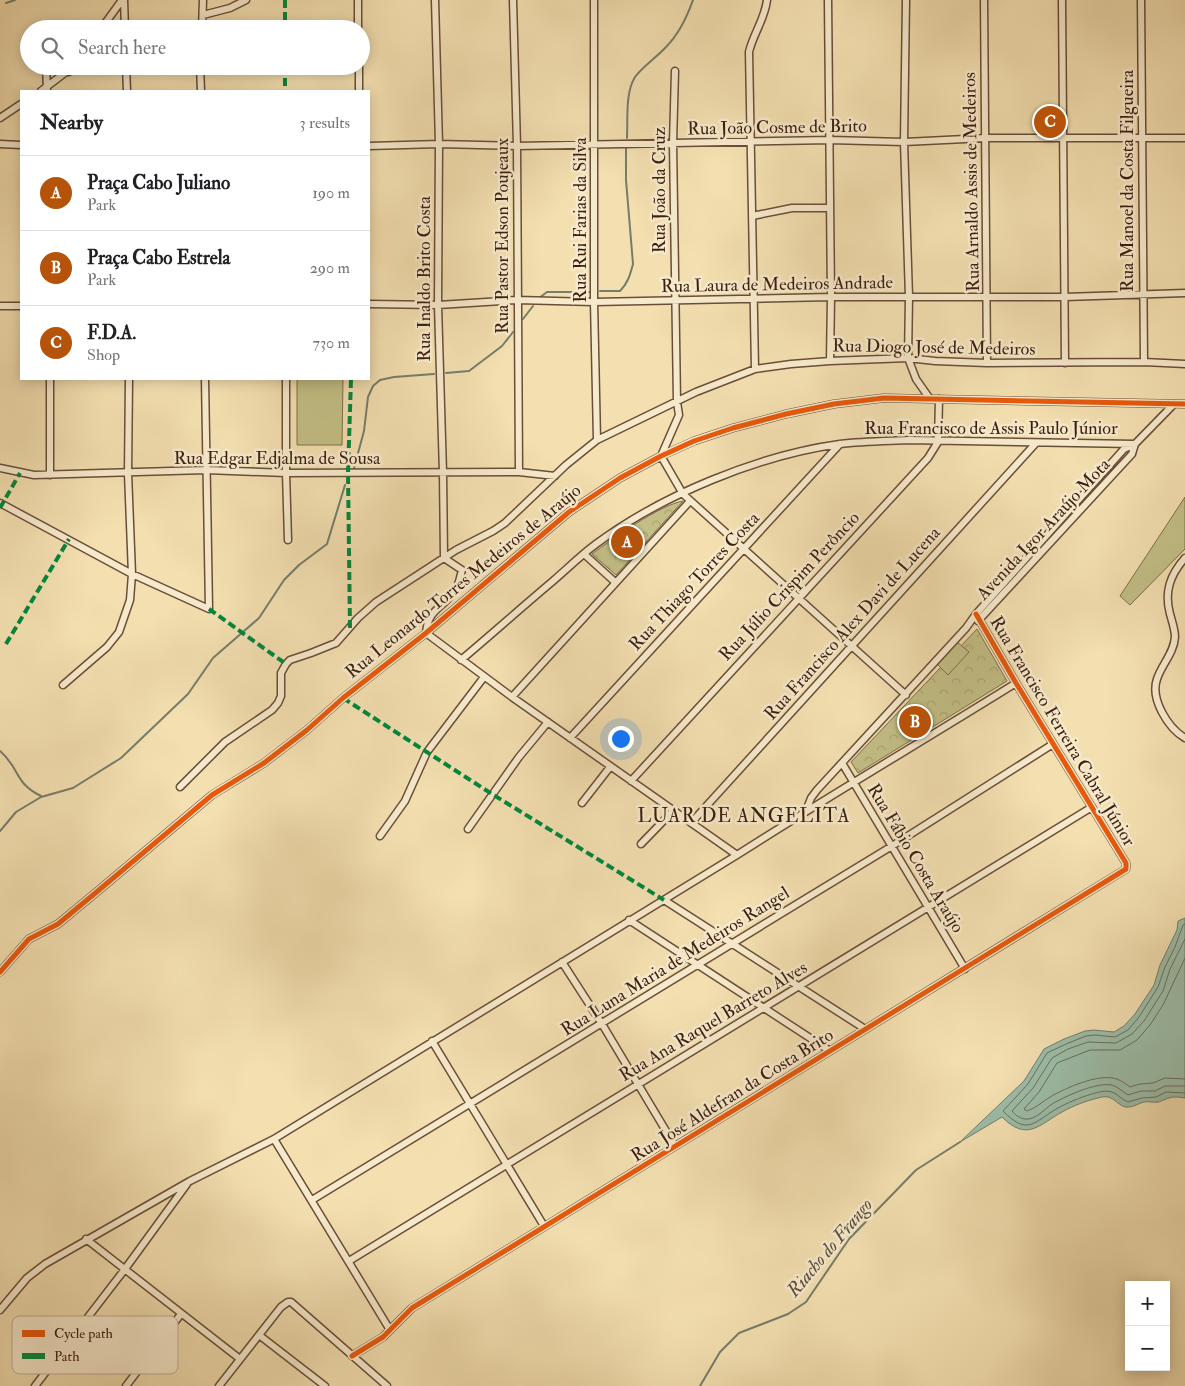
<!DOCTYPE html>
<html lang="en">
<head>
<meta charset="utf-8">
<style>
	:root { --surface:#fff; --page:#f6f6f6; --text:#202124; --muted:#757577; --line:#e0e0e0; --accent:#b45309 }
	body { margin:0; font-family:"IM FELL Double Pica",serif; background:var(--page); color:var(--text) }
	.controls { position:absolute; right:15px; bottom:15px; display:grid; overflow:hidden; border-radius:0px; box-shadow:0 2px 12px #0003 }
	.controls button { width:45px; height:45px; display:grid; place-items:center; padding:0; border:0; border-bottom:1px solid var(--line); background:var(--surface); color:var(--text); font:25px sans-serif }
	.you { position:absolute; left:620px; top:738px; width:18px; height:18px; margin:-12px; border:4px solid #fff; border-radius:50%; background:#1a73e8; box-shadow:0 0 0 8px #1a73e833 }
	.badge { display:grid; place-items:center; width:32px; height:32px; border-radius:50%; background:var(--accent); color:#fff; font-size:16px; font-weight:700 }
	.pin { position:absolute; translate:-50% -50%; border:2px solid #fff; box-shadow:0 1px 5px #0006 }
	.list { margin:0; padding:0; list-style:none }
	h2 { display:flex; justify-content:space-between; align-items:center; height:65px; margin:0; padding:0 20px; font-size:21px }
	h2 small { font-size:16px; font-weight:400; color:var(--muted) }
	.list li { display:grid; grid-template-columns:32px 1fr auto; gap:15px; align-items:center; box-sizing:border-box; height:75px; padding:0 20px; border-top:1px solid var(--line) }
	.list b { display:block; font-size:19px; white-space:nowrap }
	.list p { margin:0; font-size:16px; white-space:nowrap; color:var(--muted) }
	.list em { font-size:16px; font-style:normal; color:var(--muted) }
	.icon { flex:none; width:28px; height:28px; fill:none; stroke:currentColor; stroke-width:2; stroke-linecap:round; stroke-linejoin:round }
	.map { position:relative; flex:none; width:1185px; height:1386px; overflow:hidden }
	.search { position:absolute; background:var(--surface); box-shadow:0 2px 12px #0003; left:20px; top:20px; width:350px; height:55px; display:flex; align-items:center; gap:12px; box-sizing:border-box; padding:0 18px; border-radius:28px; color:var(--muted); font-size:19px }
	.panel { position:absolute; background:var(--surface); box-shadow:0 2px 12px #0003; left:20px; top:90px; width:350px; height:290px; border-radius:0px }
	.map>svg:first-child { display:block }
</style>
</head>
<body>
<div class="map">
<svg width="1185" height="1386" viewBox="0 0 1185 1386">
	<defs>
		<pattern id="forest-crowns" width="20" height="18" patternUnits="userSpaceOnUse" patternTransform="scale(1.25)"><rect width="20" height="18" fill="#c3bf86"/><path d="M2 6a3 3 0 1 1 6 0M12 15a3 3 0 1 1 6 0" fill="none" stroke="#a8a473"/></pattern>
	</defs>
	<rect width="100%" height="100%" fill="#f3dfb0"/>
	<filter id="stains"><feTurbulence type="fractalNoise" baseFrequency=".004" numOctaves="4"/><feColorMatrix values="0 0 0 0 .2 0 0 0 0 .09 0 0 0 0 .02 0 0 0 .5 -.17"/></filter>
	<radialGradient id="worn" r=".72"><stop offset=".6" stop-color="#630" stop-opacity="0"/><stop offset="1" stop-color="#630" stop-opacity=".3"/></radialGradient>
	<path fill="url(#forest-crowns)" stroke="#7f6e4b" d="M683,501L616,575L592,554C612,539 660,505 683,501Z
		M977,629L1007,681L858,773L851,762Z"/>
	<path fill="#c3bf86" stroke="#7f6e4b" d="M297,379H343L342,445H297Z
		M1185,497V549L1130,605L1120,596Z
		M957,642L969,652L948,675L937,664Z"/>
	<path fill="#9cbda8" stroke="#757d6b" d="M1185,918V1098C1173,1096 1170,1097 1159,1102C1154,1103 1149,1101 1144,1102C1139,1103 1134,1107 1129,1107C1119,1109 1114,1094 1102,1097C1089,1100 1074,1105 1062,1112C1039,1125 1027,1142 1002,1117L960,1142L1024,1081L1044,1049L1064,1039L1085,1031L1094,1030L1114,1032L1124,1026L1135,1014L1154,985L1160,965L1177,930L1178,921Z"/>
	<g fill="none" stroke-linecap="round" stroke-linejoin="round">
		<path stroke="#6c6e5c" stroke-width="1" d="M1185,924L1183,925L1175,947L1165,967L1158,987L1139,1017L1128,1030L1115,1037L1095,1035L1086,1036L1066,1044L1047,1053L1028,1084L1003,1111C1027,1135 1032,1124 1056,1109C1067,1103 1081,1097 1092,1094C1099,1092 1105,1090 1112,1092C1118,1094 1122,1100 1128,1102L1142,1098L1156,1097L1166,1092L1185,1093
			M1185,939L1170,969L1163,991L1144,1021L1132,1034L1116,1043L1088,1042L1068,1049L1052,1058L1033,1088L1012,1111C1016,1116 1022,1120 1029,1119C1038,1117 1045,1109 1052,1104C1066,1096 1096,1082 1112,1085C1118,1087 1123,1092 1128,1095L1141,1091H1155L1165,1086H1185
			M1185,958L1163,1005L1150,1025L1137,1040L1120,1050H1090L1057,1063L1039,1092L1024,1109L1027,1111C1036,1108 1042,1102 1050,1097C1066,1088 1098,1073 1117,1079C1122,1081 1126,1084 1130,1087L1140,1084L1153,1083L1165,1078L1185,1079"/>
		<path stroke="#757d6b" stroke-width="2" d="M6,3L15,0
			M627,138C628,119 625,93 635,77C642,67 658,56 666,47C679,34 687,17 693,0
			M600,291H620C628,283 630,275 633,264L626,180V147
			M539,298L547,292H589
			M523,319L533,306
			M446,373L469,371L502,346L513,332
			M354,468L364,431L368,397L373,386L380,380L394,377L434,374
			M0,751C20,768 14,783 41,796
			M0,831L16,812L41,797L73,788L121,758L188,694L213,658L259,618L284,580L299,565L327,544L345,485
			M700,1386L720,1352L739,1333L788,1314L806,1302L849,1239L916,1170L960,1142"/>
		<g stroke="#694e38" stroke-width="9">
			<path id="street" d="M124,0L125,29
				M358,0V29
				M435,0L439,144L438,305L443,473L444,558L462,570C460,577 459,586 454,592C442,609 428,609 426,633L512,697L737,855
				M513,0L517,146L519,472
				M594,0V302L597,440
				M828,0L831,297L830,361
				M906,0L904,142L909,297L908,358L916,379L930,399
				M984,0L987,363
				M1062,0L1065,363
				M1141,0L1144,362
				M203,15L230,8L246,0
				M101,29L122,0
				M202,29L203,0
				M46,66L47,90
				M126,66L127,91
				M200,66L201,91
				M359,66V91
				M675,71L673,143L677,402L679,415L661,456L683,494L906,695
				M68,72L83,66
				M41,91L66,72L71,66
				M0,118L21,104
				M0,144L21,145
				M369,146L439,144L517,146L830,140L904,142L986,138H1185
				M752,216L792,208H830
				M369,304L438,305L517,300L594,302L831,297H1065L1185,293
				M0,306H21
				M755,369L749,52C753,34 765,19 767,0
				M286,379V473L288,540
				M0,468L34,475L206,470L286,473L519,472L555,476
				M50,475V379
				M0,503L132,574L209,609L205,379
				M584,554L615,582
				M1185,558C1170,575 1164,592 1170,614C1172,621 1175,630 1175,637C1174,653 1162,664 1157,679C1150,699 1168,728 1185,738
				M978,621L1132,454L1135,444
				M461,660C492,634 522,607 553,581C567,569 581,555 596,544C662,495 759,455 840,444C863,441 886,441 908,440L1135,444
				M63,685L107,647L119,632L130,600L132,574L128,473L129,379
				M512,697L690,501
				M570,738L840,444
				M842,763L965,969
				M631,781L928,458L938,442L939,399
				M180,787L225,742L272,710L278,703L281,696V673L286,664L290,660L311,653L336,643L358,618L376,602L456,550L493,531L505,523L566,465L597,440L696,392L755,369L791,364L830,361L908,358L935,361L987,363L1144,362L1185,364
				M582,803L610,767
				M806,811L811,798L817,790L966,628L976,614L1124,449L1135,444L1174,404
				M691,823L1036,443
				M468,829L519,757L548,722
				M380,836L405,801L427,752L484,677
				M641,844L673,811
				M664,900L865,1029
				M629,920L830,1051
				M562,962L602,1024L675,1146
				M0,972L29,939L58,924L99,890L212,795L264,763L307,730L343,698L426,633L569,512L620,478L661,456L694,441L733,428L786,414L834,404L884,398L1185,404
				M432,1041L544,1226
				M274,1139L390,1330
				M312,1200L892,846L1053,744
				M86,1239L240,1359
				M349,1261L1092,807
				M0,1310L27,1278L45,1264L190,1181L274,1139L737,855C829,796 923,741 1016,683
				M259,1335L325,1386
				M352,1356L383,1337L412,1308L1126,869V863L1016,683L976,614
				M35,1386L125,1269L187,1184
				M126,1386L181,1314
				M219,1386L281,1307L288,1302H291L387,1386"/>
		</g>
		<use href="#street" stroke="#f7eacc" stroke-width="6"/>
		<path stroke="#00873e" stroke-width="4" stroke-dasharray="8 4" stroke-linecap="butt" d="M285,0V29
			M285,66V91
			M0,508L20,473
			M209,609L286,664
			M350,628L348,473L351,379
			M6,644L69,539
			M343,698L492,794L664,900"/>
		<g stroke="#f7eacc" stroke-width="8">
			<path id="cycleway" d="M0,972L29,939L58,924L99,890L212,795L264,763L307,730L343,698L426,633L569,512L620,478L661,456L694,441L733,428L786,414L834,404L884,398L1185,404
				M352,1356L383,1337L412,1308L1126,869V863L1016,683L976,614"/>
		</g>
		<use href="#cycleway" stroke="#e8590c" stroke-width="5"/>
	</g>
	<g text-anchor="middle" stroke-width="5" stroke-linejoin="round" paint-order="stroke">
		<g font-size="18" fill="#3b1e10" stroke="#f7eacc">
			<text transform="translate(777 127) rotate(-1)" y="6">Rua João Cosme de Brito</text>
			<text transform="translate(1127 181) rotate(-90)" y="6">Rua Manoel da Costa Filgueira</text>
			<text transform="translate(971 182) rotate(-91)" y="6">Rua Arnaldo Assis de Medeiros</text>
			<text transform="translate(659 190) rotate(-90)" y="6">Rua João da Cruz</text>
			<text transform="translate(580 220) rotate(-90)" y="6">Rua Rui Farias da Silva</text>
			<text transform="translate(502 236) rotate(-90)" y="6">Rua Pastor Edson Poujeaux</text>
			<text transform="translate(424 279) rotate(-90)" y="6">Rua Inaldo Brito Costa</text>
			<text transform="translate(777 284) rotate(-1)" y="6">Rua Laura de Medeiros Andrade</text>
			<text transform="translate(934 347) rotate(1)" y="6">Rua Diogo José de Medeiros</text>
			<text x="991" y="434">Rua Francisco de Assis Paulo Júnior</text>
			<text x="277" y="464">Rua Edgar Edjalma de Sousa</text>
			<text transform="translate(1043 529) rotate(-47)" y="6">Avenida Igor Araújo Mota</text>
			<text transform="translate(463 581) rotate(-39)" y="6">Rua Leonardo Torres Medeiros de Araújo</text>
			<text transform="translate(694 581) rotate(-47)" y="6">Rua Thiago Torres Costa</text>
			<text transform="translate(789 586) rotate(-47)" y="6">Rua Júlio Crispim Perôncio</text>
			<text transform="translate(852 623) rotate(-48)" y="6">Rua Francisco Alex Davi de Lucena</text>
			<text transform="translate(1063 731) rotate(59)" y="6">Rua Francisco Ferreira Cabral Júnior</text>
			<text transform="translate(916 858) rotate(59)" y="6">Rua Fábio Costa Araújo</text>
			<text transform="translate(675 961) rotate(-32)" y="6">Rua Luna Maria de Medeiros Rangel</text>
			<text transform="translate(713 1021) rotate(-31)" y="6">Rua Ana Raquel Barreto Alves</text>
			<text transform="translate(732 1095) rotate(-32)" y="6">Rua José Aldefran da Costa Brito</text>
		</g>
		<g font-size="19" letter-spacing="1" fill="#3b1e10" stroke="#f7eacc">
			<text x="744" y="822">LUAR DE ANGELITA</text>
		</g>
		<g font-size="19" font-style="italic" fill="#584e3e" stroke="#f7eacc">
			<text transform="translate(829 1247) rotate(-50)" y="7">Riacho do Frango</text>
		</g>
	</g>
	<rect x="12" y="1316" width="166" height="58" rx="8" fill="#f7eacc" stroke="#bfad94" stroke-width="1"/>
	<rect x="22" y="1330" width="23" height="7" fill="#e8590c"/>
	<rect x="22" y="1353" width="23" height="6" fill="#00873e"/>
	<g font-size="14" fill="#3b1e10">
		<text x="54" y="1338">Cycle path</text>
		<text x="54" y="1361">Path</text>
	</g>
	<rect width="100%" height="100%" filter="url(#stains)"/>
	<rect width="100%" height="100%" fill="url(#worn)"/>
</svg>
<div class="controls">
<button>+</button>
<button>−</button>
</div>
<div class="you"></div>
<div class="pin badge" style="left:627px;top:542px">A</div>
<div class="pin badge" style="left:915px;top:722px">B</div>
<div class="pin badge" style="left:1050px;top:122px">C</div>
<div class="search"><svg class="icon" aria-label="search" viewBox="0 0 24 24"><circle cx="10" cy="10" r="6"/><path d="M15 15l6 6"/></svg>Search here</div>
<section class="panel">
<h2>Nearby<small>3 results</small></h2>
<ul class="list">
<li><span class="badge">A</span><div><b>Praça Cabo Juliano</b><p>Park</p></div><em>190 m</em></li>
<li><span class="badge">B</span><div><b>Praça Cabo Estrela</b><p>Park</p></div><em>290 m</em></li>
<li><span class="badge">C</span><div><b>F.D.A.</b><p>Shop</p></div><em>730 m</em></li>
</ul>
</section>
</div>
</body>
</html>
